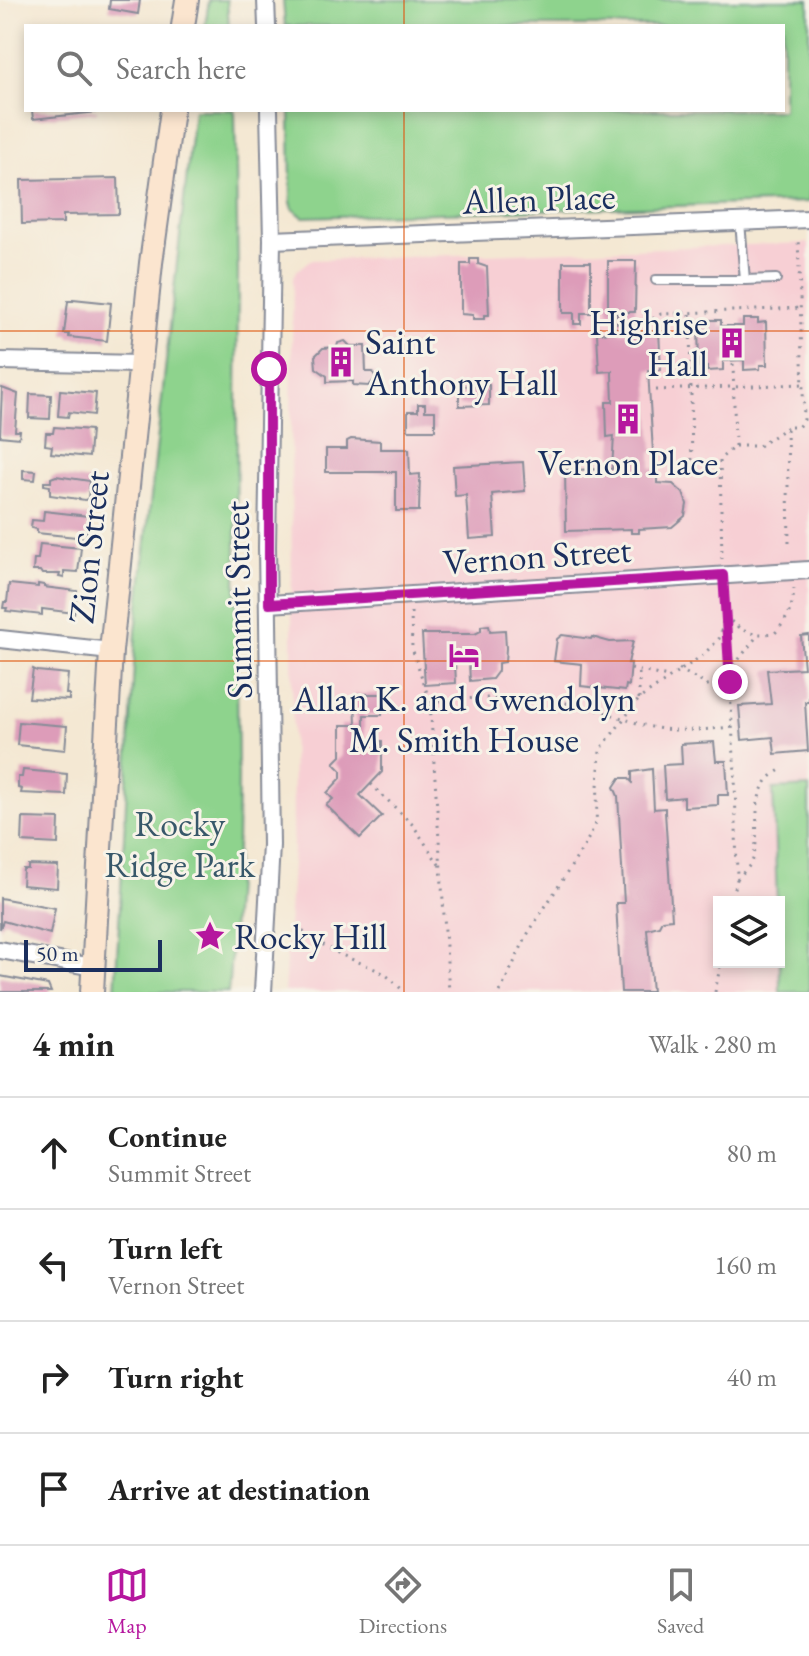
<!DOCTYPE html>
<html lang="en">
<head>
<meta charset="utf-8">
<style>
	:root { --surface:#fff; --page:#f2f2f2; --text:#222; --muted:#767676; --line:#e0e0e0; --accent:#b5179e }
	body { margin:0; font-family:"EB Garamond",serif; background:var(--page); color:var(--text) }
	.controls { position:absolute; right:24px; bottom:24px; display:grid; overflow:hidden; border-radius:0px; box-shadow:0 4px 12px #0003 }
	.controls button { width:72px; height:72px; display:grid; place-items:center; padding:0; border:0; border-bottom:2px solid var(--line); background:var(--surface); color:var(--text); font:40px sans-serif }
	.scale { position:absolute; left:24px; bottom:20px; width:138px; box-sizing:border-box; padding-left:8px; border:4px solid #1b2f5e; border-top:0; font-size:22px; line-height:28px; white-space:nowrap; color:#1b2f5e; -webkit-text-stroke:6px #f7f3e8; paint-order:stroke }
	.stop { position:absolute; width:24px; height:24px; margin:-18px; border:6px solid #b5179e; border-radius:50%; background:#fff }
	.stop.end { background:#b5179e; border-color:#fff; box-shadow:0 2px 8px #0008 }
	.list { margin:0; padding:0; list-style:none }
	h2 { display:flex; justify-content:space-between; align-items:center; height:104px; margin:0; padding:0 32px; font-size:34px }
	h2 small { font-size:26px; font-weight:400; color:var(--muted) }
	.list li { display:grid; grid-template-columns:52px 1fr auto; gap:24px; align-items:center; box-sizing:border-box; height:112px; padding:0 32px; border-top:2px solid var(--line) }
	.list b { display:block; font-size:30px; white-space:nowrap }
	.list p { margin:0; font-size:26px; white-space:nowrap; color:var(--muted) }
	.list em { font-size:26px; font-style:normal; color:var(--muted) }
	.icon { flex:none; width:44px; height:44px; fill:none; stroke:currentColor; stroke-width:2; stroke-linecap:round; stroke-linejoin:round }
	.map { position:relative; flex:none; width:809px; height:992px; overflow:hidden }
	.search { position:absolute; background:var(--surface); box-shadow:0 4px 12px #0003; left:24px; right:24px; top:24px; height:88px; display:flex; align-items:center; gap:20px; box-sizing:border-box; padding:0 28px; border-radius:0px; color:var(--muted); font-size:30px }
	.sheet { height:552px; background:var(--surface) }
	nav { display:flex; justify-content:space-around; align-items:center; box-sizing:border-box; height:112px; border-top:2px solid var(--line); background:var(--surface); font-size:22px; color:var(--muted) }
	nav a { display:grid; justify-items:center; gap:4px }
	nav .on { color:var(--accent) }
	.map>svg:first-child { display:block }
</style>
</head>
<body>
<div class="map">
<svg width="809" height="992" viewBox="0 0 809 992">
	<rect width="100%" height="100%" fill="#f7f3e8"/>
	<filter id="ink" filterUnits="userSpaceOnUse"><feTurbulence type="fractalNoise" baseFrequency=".0125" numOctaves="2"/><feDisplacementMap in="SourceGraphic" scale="16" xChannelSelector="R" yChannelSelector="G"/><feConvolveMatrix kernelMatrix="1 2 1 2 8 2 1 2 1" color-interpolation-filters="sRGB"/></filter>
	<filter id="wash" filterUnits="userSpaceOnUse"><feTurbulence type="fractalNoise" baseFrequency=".006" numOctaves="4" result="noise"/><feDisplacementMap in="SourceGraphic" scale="32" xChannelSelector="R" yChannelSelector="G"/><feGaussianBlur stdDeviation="1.8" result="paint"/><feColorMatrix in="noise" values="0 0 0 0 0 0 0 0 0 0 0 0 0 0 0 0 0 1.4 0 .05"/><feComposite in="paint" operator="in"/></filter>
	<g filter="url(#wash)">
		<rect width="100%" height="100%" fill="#f4e8d3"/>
		<path fill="#f7cfd4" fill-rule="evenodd" d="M809,243V992H284L293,849L291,417L293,278L296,271L310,260ZM719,902H779V962H719Z"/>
		<path fill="#8ed38d" stroke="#548176" stroke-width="2" d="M209,0H227L229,26H205Z
			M283,0H809V202L303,217L293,209L291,202L290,110H783V26H285Z
			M194,110H234L235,114L238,272L236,555L238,777L237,848L229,983L228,992H115L136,631Z
			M809,787V992H780L779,902H777L773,789Z"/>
		<g id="blocks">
			<path fill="#dd9cb9" d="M110,0H140L138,14L109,9Z
				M32,110H97V112L33,119Z
				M118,178L119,214L63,215V223L22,224L21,180Z
				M470,259H478V264L487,267L489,315H484V319H473V315L461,314V264H470Z
				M608,261H636L635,312H624V323H617V312H608Z
				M563,262H591V313H581V324H574V313H563Z
				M73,299L111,303L107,341L69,337V334H64L68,301H73Z
				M743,319H758V323L766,322L767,365H760V369L744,370V360L723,361V370L707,371V367H699L698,324H706V320H721V326H743Z
				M659,331L661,370H648L653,452H651V468H657V483L673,484L683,493L687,504L685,516L672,527L639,529V533H631V529L566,531L565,470L612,469L614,436L607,437L606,402H613L612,375V371L599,372L597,333Z
				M345,341L350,346H365L366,372H373L376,378L369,386L353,385V381L327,382V376L316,368L315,356L323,348L337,347L338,343Z
				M489,385V405L459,406V386Z
				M2,388L18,394L15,431H20L19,438L0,436Z
				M60,390L96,393L94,415L69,412L68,417L58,416Z
				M30,394L51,395L50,419L29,418Z
				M418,404H425V411H435V430H408V411H418Z
				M54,427L91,430L89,457L51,453L52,446L45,445L46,433H53Z
				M351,439L380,441V449H409L410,475L420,474L419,511H396V472H326V449H347V441Z
				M523,462L525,491L492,494L495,537L469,539L466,495L455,496L453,466Z
				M23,470L36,471L35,480L23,479Z
				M56,476L90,481L88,498L85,500L50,495V486L44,485V482H51V478Z
				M44,511L88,516L86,538L37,533V529L31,528L32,520L43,521Z
				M40,544L81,548L78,572L64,571V578L59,577L60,574H42L40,571H33L34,559H38Z
				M9,584L38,587V584L44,585V587L77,591L74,613L42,609V615L6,611L7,608H3L4,602H7Z
				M489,625L490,631L505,630L506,648L505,662L498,663V671L492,679L470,681L469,662L455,663L456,683L425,685L422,634H475L481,631V626Z
				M562,635L591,639L592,637L610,642L633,641L628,663H631L629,686L626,685L625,691L581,686L582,664L554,661L557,639Z
				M809,635V702H805L808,751L775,754L773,737L742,740L739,706L771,704L767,670L804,668L801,636Z
				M33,669L37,671L68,674L66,694H69V700L29,698Z
				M355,694H382V715H364V741H382V772L360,795L382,816L360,838L326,805L333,799L327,793L341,778V770L334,763L341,756V725H356Z
				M19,722L67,726L65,750L17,745Z
				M714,742L716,761H726L728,795H718V805L684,807V797L665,799L663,765L682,764L681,744Z
				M652,769L654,809L665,808V812L672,919L662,920L659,926L647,929L652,992H621L616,903H624L618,796L614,787L620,778H628L632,782V772Z
				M23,770L67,774L66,795L21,793L22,789L18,788V777H22Z
				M23,818L59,819L58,844L22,842Z
				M28,865L58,866L57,888L22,885L23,869H28Z
				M0,898L55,908L50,934L3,921L0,929Z
				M0,976L48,985L51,992H0Z"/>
		</g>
	</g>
	<g filter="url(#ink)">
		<use href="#blocks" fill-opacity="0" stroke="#888c98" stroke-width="2"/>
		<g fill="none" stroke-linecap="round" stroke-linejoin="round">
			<g stroke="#888c98" stroke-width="12">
				<path id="lane" d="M656,280H745L740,222
					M745,280L776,279"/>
			</g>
			<g stroke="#888c98" stroke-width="20">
				<path id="street" d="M266,0L267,26
					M272,240L809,219
					M0,361L140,364
					M269,604L809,570
					M0,639L111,651
					M0,950L93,967
					M263,992L271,845L267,547L272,240L269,110"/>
			</g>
			<g stroke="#888c98" stroke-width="26">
				<path id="secondary" d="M183,26L187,0
					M92,992L111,651L151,263L172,110"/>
			</g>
			<path stroke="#888c98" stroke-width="3" stroke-dasharray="2 6" stroke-linecap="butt" d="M690,314L692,474
				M599,328H636L661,314L801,308
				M656,390L803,384
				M735,446H759L787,427
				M789,543L787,427H798L804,420L798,237
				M722,559L720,459L735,446L733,361
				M724,591L735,773L737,879L732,902
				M411,612L412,648L430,702L449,992
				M631,669L668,677
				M679,669L707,685L730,682
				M729,672L758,635
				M639,699V671
				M430,702C478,696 529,696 577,705C601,709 624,720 647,726C676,733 703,730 732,727
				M371,784L413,825L442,869
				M737,879C742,873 751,866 753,859C763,828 744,787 784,768
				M296,927C314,939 331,951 351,959C377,970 384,970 404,992
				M500,992L527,935L585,845L596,823L600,750L639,699L703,655L719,639L725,616C744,633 749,636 775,633C788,619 793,607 794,588
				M715,992L721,962"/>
			<use href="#lane" stroke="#fff" stroke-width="8"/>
			<use href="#street" stroke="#fff" stroke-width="16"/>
			<use href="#secondary" stroke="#fbe5cf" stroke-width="22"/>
		</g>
	</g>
	<g fill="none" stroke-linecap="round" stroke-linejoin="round" filter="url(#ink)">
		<path stroke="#b5179e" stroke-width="10" d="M269,369V604L723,575L730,682"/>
	</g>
	<path fill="none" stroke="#de5710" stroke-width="2" stroke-opacity="0.55" d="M404,0V26M404,110V992M0,331H809M0,661H809"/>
	<defs>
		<g id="building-bare" transform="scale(2.4)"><path d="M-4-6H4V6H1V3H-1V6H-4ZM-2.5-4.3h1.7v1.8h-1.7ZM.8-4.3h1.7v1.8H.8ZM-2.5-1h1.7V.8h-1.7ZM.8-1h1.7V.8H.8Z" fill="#b5179e" stroke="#f7f3e8" stroke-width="2.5" paint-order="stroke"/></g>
		<g id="hotel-bare" transform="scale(2.4)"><path d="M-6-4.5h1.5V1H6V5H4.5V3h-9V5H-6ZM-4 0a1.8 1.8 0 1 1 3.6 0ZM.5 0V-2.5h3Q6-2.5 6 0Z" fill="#b5179e" stroke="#f7f3e8" stroke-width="2.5" paint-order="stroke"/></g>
		<g id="sight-bare" transform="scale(2.4)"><path d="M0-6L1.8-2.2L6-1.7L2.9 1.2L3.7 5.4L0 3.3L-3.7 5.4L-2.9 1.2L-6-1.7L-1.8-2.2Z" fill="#b5179e" stroke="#f7f3e8" stroke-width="2.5" paint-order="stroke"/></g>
	</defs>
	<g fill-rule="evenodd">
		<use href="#building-bare" x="732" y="343"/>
		<use href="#building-bare" x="341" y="362"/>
		<use href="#building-bare" x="628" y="419"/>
		<use href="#hotel-bare" x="464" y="655"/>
		<use href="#sight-bare" x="210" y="936"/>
	</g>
	<g text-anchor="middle" stroke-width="6" stroke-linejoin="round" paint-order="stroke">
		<g font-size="36" fill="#1b2f5e" stroke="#f7f3e8">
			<text transform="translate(539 198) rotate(-2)" y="13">Allen Place</text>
			<text transform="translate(88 547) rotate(-84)" y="13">Zion Street</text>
			<text transform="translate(537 555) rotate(-4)" y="13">Vernon Street</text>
			<text transform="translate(237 600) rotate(-91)" y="13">Summit Street</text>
		</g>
		<g font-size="36" fill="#1b2f5e" stroke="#f7f3e8" text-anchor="start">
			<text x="708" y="335" text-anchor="end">Highrise<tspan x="708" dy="41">Hall</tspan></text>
			<text x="365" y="354">Saint<tspan x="365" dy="41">Anthony Hall</tspan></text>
			<text x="628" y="475" text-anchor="middle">Vernon Place</text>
			<text x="464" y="711" text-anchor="middle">Allan K. and Gwendolyn<tspan x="464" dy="41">M. Smith House</tspan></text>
			<text x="234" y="949">Rocky Hill</text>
		</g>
		<g font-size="36" fill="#38586a" stroke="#f7f3e8">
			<text x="180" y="836">Rocky<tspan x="180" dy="41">Ridge Park</tspan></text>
		</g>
	</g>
</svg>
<div class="controls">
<button><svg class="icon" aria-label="layers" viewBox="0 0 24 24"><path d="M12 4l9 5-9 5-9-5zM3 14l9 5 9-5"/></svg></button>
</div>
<div class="scale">50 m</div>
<div class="stop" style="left:269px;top:369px"></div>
<div class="stop end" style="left:730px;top:682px"></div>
<div class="search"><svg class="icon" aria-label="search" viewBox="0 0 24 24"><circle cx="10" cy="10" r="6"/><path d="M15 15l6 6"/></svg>Search here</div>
</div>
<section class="sheet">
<h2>4 min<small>Walk · 280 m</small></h2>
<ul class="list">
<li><svg class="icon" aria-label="ahead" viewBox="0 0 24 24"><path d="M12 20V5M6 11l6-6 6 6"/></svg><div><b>Continue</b><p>Summit Street</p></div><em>80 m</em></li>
<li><svg class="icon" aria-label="left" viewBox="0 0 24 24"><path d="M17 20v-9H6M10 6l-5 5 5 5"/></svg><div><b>Turn left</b><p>Vernon Street</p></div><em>160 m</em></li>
<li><svg class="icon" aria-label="right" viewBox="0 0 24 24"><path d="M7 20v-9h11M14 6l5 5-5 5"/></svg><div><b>Turn right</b></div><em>40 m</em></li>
<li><svg class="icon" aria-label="arrive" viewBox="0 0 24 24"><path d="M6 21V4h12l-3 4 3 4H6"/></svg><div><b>Arrive at destination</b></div></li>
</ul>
</section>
<nav>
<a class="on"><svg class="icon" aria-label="map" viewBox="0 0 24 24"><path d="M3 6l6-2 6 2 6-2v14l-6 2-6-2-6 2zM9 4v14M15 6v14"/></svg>Map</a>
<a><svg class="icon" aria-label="directions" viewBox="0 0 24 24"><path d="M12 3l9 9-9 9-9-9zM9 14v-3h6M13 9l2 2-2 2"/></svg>Directions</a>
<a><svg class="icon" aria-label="saved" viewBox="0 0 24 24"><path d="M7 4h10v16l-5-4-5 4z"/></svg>Saved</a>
</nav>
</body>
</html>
